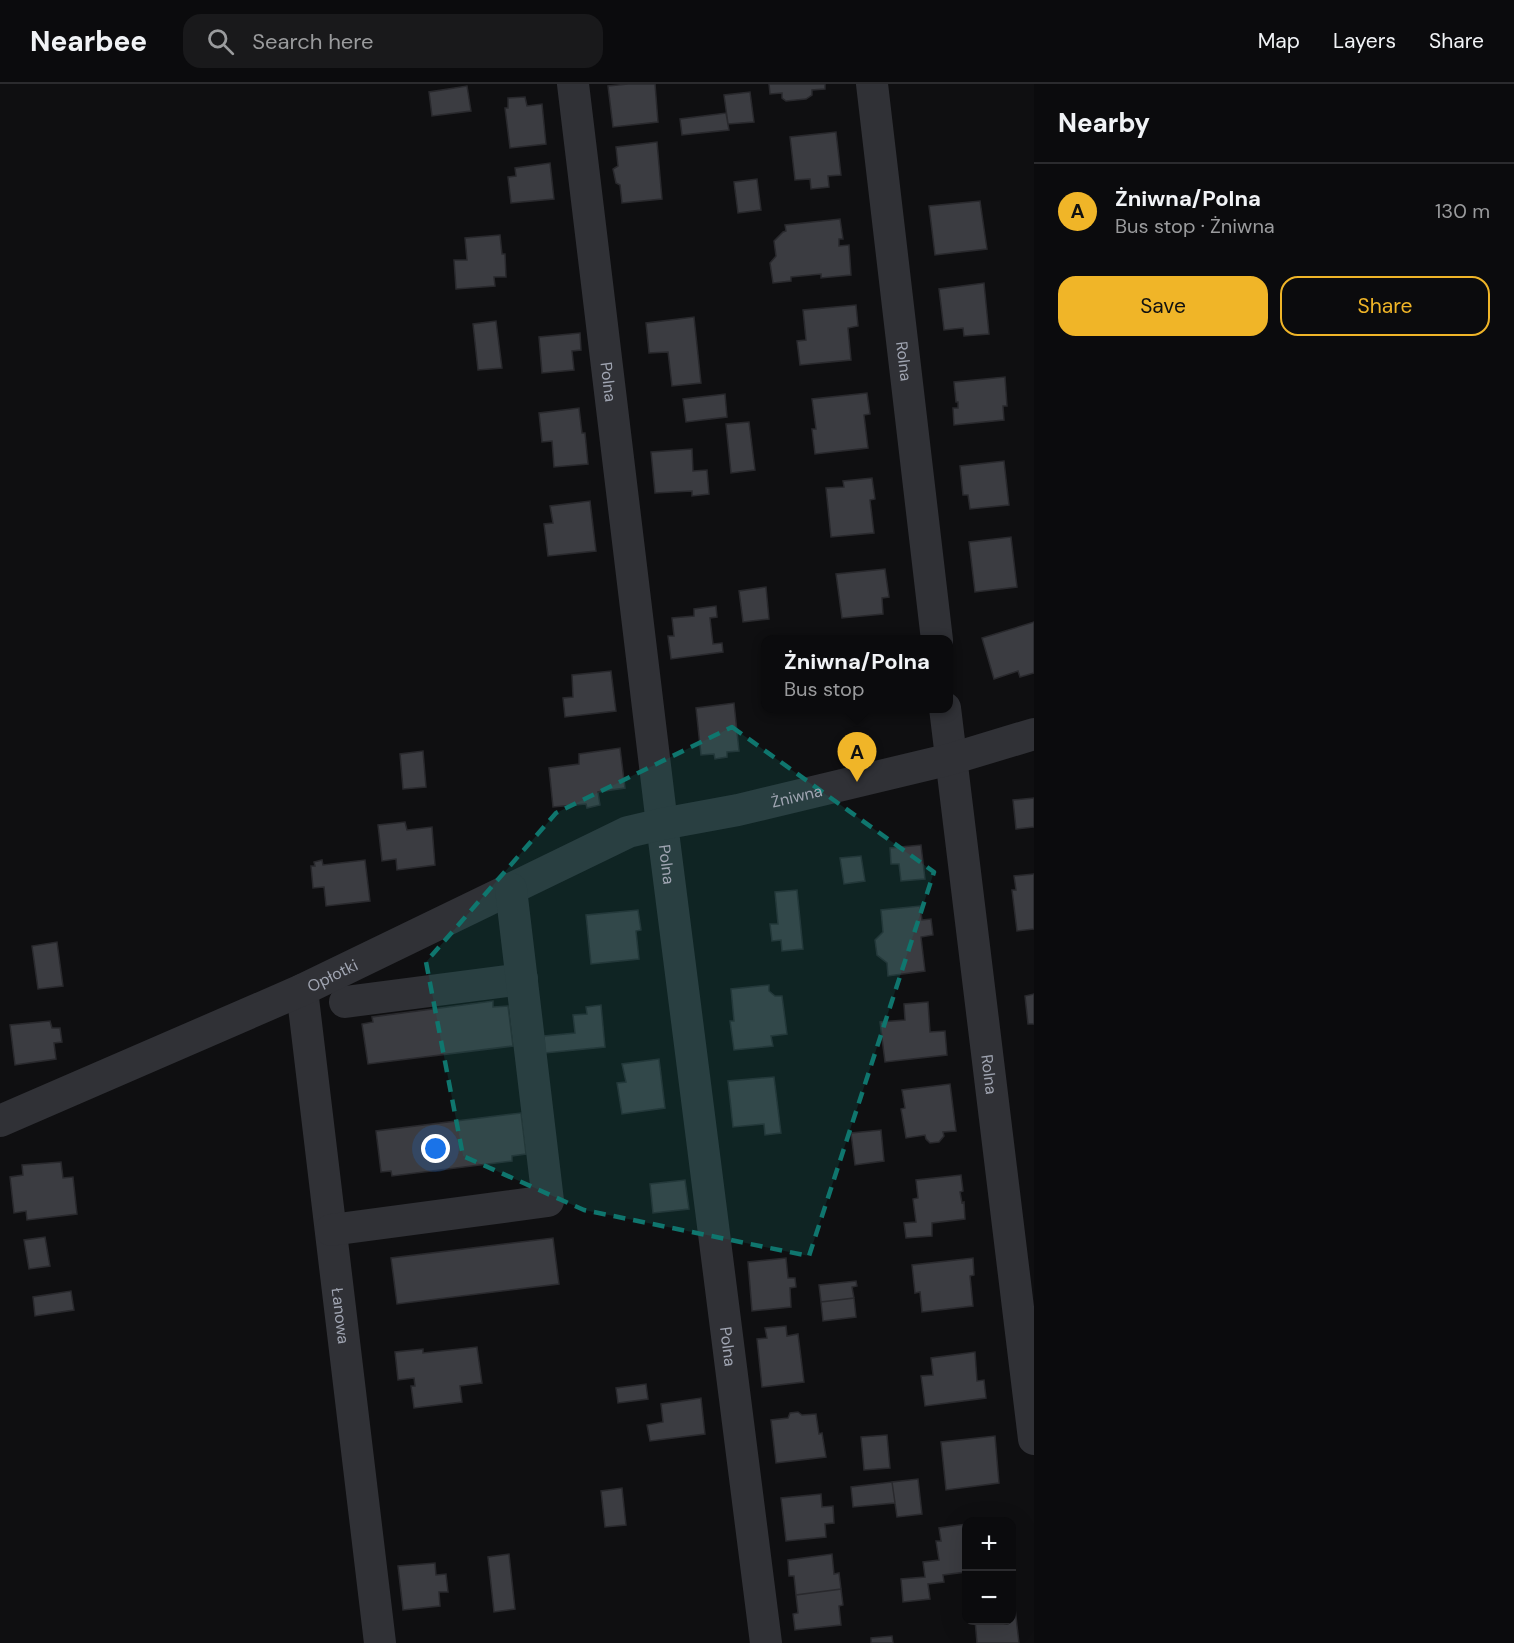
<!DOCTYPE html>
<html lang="en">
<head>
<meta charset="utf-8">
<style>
	:root { --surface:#0b0b0d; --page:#19191b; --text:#f1f3f6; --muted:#9a9b9d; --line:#2b2b2e; --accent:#f0b528 }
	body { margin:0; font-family:"DM Sans",sans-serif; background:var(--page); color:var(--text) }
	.controls { position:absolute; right:18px; bottom:18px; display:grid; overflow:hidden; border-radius:12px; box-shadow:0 6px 24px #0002 }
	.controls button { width:54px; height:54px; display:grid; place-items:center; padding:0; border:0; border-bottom:2px solid var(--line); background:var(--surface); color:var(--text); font:30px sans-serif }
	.you { position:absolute; left:436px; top:1065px; width:21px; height:21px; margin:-15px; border:4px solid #fff; border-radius:50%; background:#1a73e8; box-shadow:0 0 0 9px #1a73e833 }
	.badge { display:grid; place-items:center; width:39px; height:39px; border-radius:50%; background:var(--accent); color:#111; font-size:20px; font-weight:700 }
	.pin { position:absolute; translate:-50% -50px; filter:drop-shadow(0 2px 3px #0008) }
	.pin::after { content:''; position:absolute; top:32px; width:21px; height:18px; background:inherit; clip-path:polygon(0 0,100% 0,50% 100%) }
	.popup { position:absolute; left:761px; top:551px; width:192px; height:78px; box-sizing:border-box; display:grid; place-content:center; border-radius:12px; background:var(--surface); filter:drop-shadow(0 2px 4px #0005); font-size:20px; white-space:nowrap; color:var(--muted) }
	.popup b { font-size:22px; color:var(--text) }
	.popup::after { content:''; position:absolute; left:50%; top:100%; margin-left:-12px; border:12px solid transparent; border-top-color:var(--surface) }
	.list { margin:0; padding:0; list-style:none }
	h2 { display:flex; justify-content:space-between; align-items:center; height:78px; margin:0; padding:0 24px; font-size:26px }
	h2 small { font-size:20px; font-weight:400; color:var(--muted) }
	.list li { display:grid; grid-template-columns:39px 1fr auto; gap:18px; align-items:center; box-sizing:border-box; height:96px; padding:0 24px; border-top:2px solid var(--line) }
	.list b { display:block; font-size:22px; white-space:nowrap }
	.list p { margin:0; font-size:20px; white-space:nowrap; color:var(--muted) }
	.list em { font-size:20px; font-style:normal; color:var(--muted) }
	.actions { display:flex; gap:12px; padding:18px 24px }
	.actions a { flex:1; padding:14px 0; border:2px solid var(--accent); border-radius:18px; text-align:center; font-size:21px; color:var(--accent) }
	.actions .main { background:var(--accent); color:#111 }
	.icon { flex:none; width:33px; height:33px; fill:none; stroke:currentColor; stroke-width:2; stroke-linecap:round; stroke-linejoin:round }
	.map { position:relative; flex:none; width:1034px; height:1559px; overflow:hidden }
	header { display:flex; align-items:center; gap:36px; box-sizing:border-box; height:84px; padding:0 30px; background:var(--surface); border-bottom:2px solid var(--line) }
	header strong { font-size:28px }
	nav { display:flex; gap:33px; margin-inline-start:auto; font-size:21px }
	.search { width:420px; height:54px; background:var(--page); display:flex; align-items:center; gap:15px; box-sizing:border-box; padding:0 21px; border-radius:18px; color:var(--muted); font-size:22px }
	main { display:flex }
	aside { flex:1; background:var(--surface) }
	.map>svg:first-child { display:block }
</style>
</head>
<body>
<header>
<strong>Nearbee</strong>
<div class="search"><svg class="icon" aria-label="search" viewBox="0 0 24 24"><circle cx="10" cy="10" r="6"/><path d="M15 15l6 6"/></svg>Search here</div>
<nav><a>Map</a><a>Layers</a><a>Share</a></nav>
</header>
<main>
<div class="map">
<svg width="1034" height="1559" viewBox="0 0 1034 1559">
	<rect width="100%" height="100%" fill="#0f0f11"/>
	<path fill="#3b3c41" stroke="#29292d" stroke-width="1.5" d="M628,0H655L658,38L613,43L608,2Z
		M769,0H825V5L812,6V11L806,15L786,17L782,14V9L770,10Z
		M467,2L471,27L432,32L429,8Z
		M750,8L754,38L728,40L724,11Z
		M525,13L527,22L542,20L546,60L510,64L505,24H508V14Z
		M726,29L729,46L682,51L680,35Z
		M836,48L841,91L828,92L829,103L811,105L810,95L795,96L790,53Z
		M657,58L662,115L622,119L620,101L616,99L613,85L618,82L616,63Z
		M550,79L554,115L511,119L508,93L516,92L515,84Z
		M757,95L761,126L738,129L734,98Z
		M980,117L987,165L935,171L929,122Z
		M840,135L843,155H839V162L849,161L851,191L821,194V190L791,193V197L773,199L770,179L776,172L774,157L783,148L786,147L785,141Z
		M500,151L502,170H505L506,193H494L495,202L456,205L454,176H467L465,154Z
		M984,199L989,250L964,252L963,244L944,246L939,205Z
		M856,221L858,242L848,244L851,276L800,281L797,257L806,256L803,226Z
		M694,233L701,299L672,302L668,268L649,269L646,239Z
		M496,237L502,284L478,286L473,240Z
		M580,249L581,266L572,267L574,286L542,289L539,253Z
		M1005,293L1007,322H1003L1004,336L954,341L953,324H958V318H956L954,298Z
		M867,309L870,330L864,331L868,364L815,370L812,345H816L812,315Z
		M725,310L727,333L686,338L683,315Z
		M579,324L582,349H585L588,380L554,383L552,357L542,358L539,329Z
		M749,338L755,386L731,389L726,340Z
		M692,365L693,387L707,386L709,410L692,412V407L655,409L651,368Z
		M1004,377L1009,421L970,425L968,411H963L960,382Z
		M872,394L875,415L870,416L874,449L831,453L826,404L844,403L843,397Z
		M590,417L596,467L548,472L544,440L553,439L550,422Z
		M1011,453L1017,503L975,508L969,458Z
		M885,485L889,513L882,514L883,530L842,534L836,490Z
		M766,503L769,535L743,538L739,507Z
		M716,522L717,533L710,534L713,560L722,559L723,568L671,575L668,552H674L672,534L694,532V525Z
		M1034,538V589L1020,593L1018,587L994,595L982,554Z
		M611,587L616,627L565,633L563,614L573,613L572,591Z
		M734,619L739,667L727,668V673L715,675L714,670L701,671L696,624Z
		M620,664L625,704L598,708L600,721L587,724L586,720L553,723L549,684L579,680V670Z
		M423,667L426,703L403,705L400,670Z
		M1034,714V743L1016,745L1013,716Z
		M405,738L407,746L432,743L435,781L397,786L396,775L382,777L378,741Z
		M921,761L925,795L901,797L899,780H891L890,764Z
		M861,772L865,797L844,800L840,774Z
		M322,776L323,781L365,776L370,817L326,822L324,803L313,804L311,782H315L314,778Z
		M1034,790V845L1017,847L1012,806H1016L1014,792Z
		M797,806L803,865L782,867L781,856L772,857L770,840H778L775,808Z
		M920,822L922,836L931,835L933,851L921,853L925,887L888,892L887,879L877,871L875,856L883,848L881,826Z
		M638,826L641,846L636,847L639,875L591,880L586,831Z
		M57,858L63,902L38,905L32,862Z
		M769,901V907L775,912H782L787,950L771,952L773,962L734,966L730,937H734L731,905Z
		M1034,910V940H1028L1025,912Z
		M493,917V923L508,922L513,962L368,980L362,940L373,938L372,933Z
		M928,918L930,948L945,947L947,971L885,978L880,938L905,936L904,920Z
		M601,921L605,963L545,969L544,952L575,949L573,931L587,930L586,923Z
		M50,937L52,944H60L62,958L54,959L56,975L15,981L10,941Z
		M659,975L665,1024L622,1030L617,999L626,998L622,980Z
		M774,993L781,1049L765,1051L764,1040L733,1043L728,997Z
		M950,1000L956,1047L943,1048L944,1052L939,1058L930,1059L926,1055L925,1051L906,1054L901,1025L905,1024L902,1006Z
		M521,1029L526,1070L512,1072V1077L392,1092L391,1087L381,1088L376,1047Z
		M881,1046L884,1077L855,1081L851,1049Z
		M61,1078L63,1094L73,1093L77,1130L27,1136L26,1127L14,1129L10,1093L23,1091L22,1081Z
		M961,1091L963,1107L960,1108L962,1119L964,1118L965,1135L932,1139V1152L906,1154L904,1139L916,1138L913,1115L918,1114L916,1096Z
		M685,1096L689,1125L653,1129L650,1100Z
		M45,1153L50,1182L29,1185L24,1156Z
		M553,1154L559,1200L397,1220L391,1174Z
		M786,1174L788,1194H795L796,1203L790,1204L791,1223L752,1227L748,1178Z
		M973,1174L974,1191L970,1192L973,1222L922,1228L920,1208L915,1209L912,1181Z
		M856,1197L857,1202L852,1203L854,1214L821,1218L819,1201Z
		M71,1207L74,1226L35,1232L33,1213Z
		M854,1214L856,1233L823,1237L821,1218Z
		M786,1242L787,1252L798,1250L804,1298L762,1303L757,1255L767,1254L765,1244Z
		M477,1263L482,1299L460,1302L462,1318L414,1324L411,1302H415L414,1294L398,1296L395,1268L423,1265V1269Z
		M975,1268L977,1297L984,1296L986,1314L925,1322L921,1292L933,1291L931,1274Z
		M646,1300L648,1315L618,1319L616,1304Z
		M701,1314L705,1350L650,1357L647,1341L663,1338L661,1320Z
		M798,1328L802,1331L816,1330L819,1350L822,1349L826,1373L776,1379L771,1336L788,1334L790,1329Z
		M887,1351L890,1384L864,1386L861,1353Z
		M995,1352L999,1399L946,1406L941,1358Z
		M918,1395L922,1430L897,1433L892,1398Z
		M892,1398L895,1419L853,1423L851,1403Z
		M622,1404L626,1441L605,1443L601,1407Z
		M821,1410L822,1423L833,1422L834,1439L825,1440L826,1453L786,1457L781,1414Z
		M966,1440V1488L943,1491L944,1498L928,1500L930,1515L903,1518L901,1495L925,1493L923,1478L939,1476L936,1457H941L939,1444Z
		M509,1470L515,1525L494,1528L488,1473Z
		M832,1470L834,1490L839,1489L841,1505L796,1511L794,1492H789L788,1476Z
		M435,1479L436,1491L446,1490L448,1508H439L440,1522L403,1526L398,1482Z
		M841,1505L843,1521L839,1522L841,1541L795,1546L793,1530L798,1529L796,1511Z
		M1012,1524H1015L1019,1559H977L975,1536H1012Z
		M892,1552L893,1559H871V1554Z"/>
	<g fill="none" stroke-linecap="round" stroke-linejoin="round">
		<g stroke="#303136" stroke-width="32">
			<path id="s1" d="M573,0L662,740L766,1559"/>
			<path id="s2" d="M872,0L937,556"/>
			<path id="s3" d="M945,624L1034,1355"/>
			<path id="s4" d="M302,906L380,1559"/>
			<path d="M345,918L522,895"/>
			<path id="s5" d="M0,1037L302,906L628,748L662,740L738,726L951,675L1034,650"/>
			<path d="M331,1146L548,1117L511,805"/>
		</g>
	</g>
	<path fill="#0f766e" fill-opacity="0.2" stroke="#0f766e" stroke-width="4.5" stroke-dasharray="12 8" stroke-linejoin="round" d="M732,643L934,788L809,1172L584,1126L463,1072L426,878L556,729Z"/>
	<g text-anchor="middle" stroke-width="5" stroke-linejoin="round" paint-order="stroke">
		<g font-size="16" fill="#a0a5b2" stroke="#0a0a0c">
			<text dy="6" stroke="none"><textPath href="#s2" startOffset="279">Rolna</textPath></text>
			<text dy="6" stroke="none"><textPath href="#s1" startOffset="300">Polna</textPath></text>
			<text dy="6" stroke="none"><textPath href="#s5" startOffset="864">Żniwna</textPath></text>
			<text dy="6" stroke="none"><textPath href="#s1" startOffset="786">Polna</textPath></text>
			<text dy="6" stroke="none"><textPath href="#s5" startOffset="363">Opłotki</textPath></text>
			<text dy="6" stroke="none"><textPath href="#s3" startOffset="369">Rolna</textPath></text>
			<text dy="6" stroke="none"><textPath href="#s4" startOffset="328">Łanowa</textPath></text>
			<text dy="6" stroke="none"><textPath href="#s1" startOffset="1272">Polna</textPath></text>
		</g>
	</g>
</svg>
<div class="controls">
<button>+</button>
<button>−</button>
</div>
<div class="you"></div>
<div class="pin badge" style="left:857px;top:698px">A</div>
<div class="popup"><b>Żniwna/Polna</b>Bus stop</div>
</div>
<aside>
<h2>Nearby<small></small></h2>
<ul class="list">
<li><span class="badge">A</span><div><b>Żniwna/Polna</b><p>Bus stop · Żniwna</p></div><em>130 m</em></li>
</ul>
<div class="actions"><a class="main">Save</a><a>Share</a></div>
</aside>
</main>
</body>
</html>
